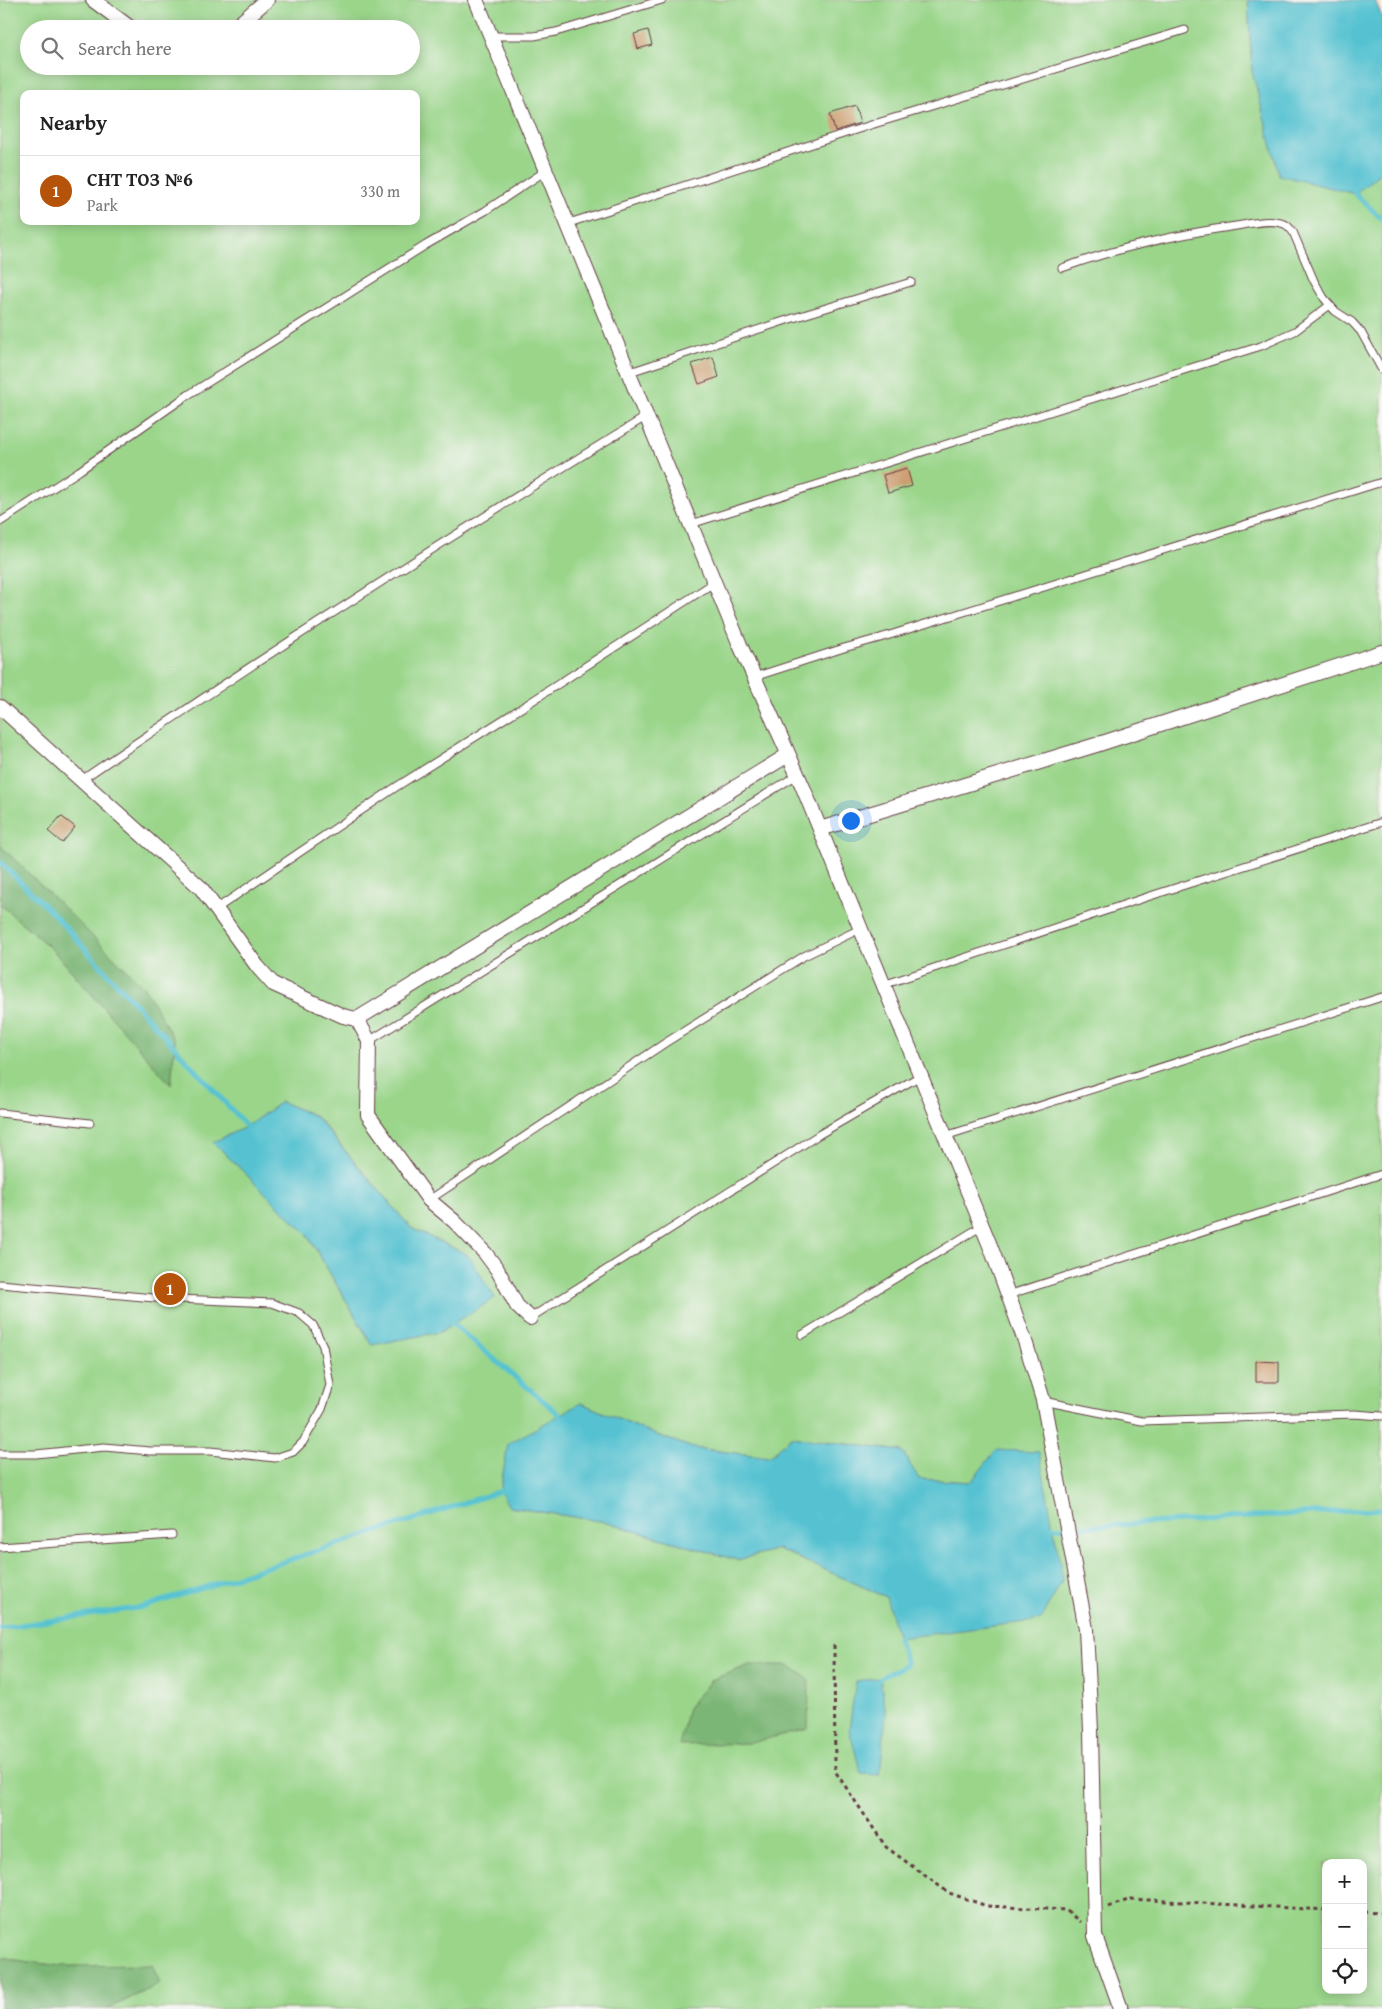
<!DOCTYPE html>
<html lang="en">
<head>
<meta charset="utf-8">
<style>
	:root { --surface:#fff; --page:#f2f2f2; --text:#222; --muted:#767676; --line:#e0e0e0; --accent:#b45309 }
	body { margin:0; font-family:"Gentium Book Plus",serif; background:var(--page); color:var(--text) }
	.controls { position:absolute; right:15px; bottom:15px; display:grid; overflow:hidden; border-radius:10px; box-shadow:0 2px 12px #0003 }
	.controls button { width:45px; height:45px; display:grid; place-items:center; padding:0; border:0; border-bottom:1px solid var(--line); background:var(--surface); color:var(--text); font:25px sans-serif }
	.you { position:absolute; left:850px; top:820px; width:18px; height:18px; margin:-12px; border:4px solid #fff; border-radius:50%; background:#1a73e8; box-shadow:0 0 0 8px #1a73e833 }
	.badge { display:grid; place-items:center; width:32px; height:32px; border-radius:50%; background:var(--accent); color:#fff; font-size:16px; font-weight:700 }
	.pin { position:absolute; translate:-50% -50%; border:2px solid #fff; box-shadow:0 1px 5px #0006 }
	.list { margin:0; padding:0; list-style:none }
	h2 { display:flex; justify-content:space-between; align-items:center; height:65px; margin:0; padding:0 20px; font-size:21px }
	h2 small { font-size:16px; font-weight:400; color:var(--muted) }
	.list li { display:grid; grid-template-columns:32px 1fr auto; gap:15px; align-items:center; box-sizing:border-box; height:70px; padding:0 20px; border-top:1px solid var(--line) }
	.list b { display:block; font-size:19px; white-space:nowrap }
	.list p { margin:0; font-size:16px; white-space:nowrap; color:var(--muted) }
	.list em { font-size:16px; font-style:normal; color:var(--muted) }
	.icon { flex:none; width:28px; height:28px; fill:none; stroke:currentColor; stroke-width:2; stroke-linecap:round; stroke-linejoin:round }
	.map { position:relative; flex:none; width:1382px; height:2009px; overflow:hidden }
	.search { position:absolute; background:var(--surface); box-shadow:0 2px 12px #0003; left:20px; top:20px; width:400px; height:55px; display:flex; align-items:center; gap:12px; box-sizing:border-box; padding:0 18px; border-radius:28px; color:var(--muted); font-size:19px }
	.panel { position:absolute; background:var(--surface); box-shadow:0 2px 12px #0003; left:20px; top:90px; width:400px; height:135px; border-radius:10px }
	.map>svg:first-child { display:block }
</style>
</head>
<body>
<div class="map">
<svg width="1382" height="2009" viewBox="0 0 1382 2009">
	<rect width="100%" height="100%" fill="#f6f6f2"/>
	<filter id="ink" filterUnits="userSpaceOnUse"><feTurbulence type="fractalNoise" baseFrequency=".02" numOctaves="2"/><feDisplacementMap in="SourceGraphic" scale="10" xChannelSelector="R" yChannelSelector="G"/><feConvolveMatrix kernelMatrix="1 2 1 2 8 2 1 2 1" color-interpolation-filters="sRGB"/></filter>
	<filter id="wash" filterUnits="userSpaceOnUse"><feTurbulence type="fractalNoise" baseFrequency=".0096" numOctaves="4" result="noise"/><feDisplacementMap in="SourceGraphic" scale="20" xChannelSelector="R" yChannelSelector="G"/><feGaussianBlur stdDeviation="1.12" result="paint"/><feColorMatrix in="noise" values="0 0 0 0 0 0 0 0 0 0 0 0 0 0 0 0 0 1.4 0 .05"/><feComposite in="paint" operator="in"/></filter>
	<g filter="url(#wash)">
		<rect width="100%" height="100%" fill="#f4e3cc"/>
		<path fill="#9ad58a" stroke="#727a5a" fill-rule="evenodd" d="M0,0H1248L1252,71L1355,194L1382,171V2009H107L160,1984L60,1966L0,1958V904L53,950L171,1084L175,1041L33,879L0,845ZM29,29H411V66H29ZM24,94H416V221H24ZM281,1102L316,1116L411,1228L468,1255L372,1345L307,1234L214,1142L246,1127ZM581,1403L646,1431L693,1448L769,1457L791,1437L902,1451L918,1479L972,1482L996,1450L886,1597L778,1549L737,1560L600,1521L510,1507ZM750,1665L808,1705L807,1727L688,1708L711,1680ZM1326,1863H1363V1990H1326Z"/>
		<path fill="#7bb676" stroke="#626a50" d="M0,845L144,987L175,1041L171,1085L53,950L0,904Z
			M750,1665H790L809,1680L808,1728L751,1743L679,1745L688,1708L711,1680Z
			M0,1958L60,1966L152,1965L160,1984L107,2009H0Z"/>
		<path fill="#57c2d1" stroke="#50707e" d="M1248,0H1375L1382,17V171L1355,194L1279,175L1252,71Z
			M281,1102L315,1116L411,1228L468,1255L495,1298L440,1332L372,1345L307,1234L213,1142L246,1127Z
			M581,1403L646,1431L693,1448L769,1457L791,1437L902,1451L919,1479L971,1482L996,1450L1039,1452L1063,1579L1041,1620L898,1638L886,1597L778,1549L737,1560L600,1521L509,1507L500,1491L508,1444Z
			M880,1678L886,1714L880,1775L861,1774L849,1729L856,1681Z"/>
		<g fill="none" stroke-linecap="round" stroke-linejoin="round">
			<path stroke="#57c2d1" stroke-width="5" d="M1355,194L1382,219
				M0,862L56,917L250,1130
				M449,1321L565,1419
				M1048,1526L1067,1528L1382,1509
				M0,1628L144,1607L504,1490
				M880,1678L907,1664L898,1638L901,1634"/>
		</g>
		<g id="blocks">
			<path fill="#cc9e71" d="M648,30L652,45L638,49L634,34Z
				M855,106L860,123L835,131L830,114Z
				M713,357L719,377L699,384L692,364Z
				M907,468L912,486L888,493L883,475Z
				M61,816L75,827L62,843L48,831Z
				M1256,1361L1279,1362V1382H1256Z"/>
		</g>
	</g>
	<g filter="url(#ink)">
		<use href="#blocks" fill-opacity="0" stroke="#643c43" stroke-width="1"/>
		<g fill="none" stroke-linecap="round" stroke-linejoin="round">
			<g stroke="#643c43" stroke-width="9">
				<path id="service" d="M491,36H534L556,32L662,0
					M569,223L874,124L1185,30
					M1062,268C1118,248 1177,234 1236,226C1249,224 1268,219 1281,223C1287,224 1289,227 1293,232L1314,281L1324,298L1335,311L1352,322L1361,332L1382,370
					M630,372L787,320L911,282
					M0,522L79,471L188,395L426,245L485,211L547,170
					M691,524L1261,346L1295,331L1330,305
					M754,677L844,648L880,638L1382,482
					M80,781C266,654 455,533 647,416
					M216,909L396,787L526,705L715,582
					M883,985L1144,898L1382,822
					M369,1041L797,775
					M0,1113L90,1123
					M945,1136L1382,997
					M429,1200L665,1043L804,956L860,929
					M0,1284L154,1298L272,1303L299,1313L313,1325L323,1346L330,1385L322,1409L303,1442L293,1452L275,1458L210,1451H150L104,1447L36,1454H0
					M1008,1295L1382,1174
					M530,1318L820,1134L920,1076
					M802,1335L982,1226
					M1043,1401L1142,1421L1354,1414L1382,1416
					M0,1547L172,1535"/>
			</g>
			<g stroke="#643c43" stroke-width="16">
				<path id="minor" d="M93,0L132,29
					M476,0L740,645L802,785L991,1248L1025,1341L1043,1400L1086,1629L1091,1730L1095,1936L1121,2009
					M233,29L267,0
					M0,707L201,888L257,966L273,984L343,1016L357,1019L369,1041L368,1115L429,1200L454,1221L485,1253L497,1269L517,1306L530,1318
					M820,829L1096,745L1382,652
					M357,1019L788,755"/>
			</g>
			<path stroke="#643c43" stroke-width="3" stroke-dasharray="4 4" stroke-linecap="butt" d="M834,1645L835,1771L886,1847L949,1893L987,1906L1066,1910L1080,1922
				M1108,1907L1131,1899L1326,1910
				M1363,1912L1382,1913"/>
			<use href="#service" stroke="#fff" stroke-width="7"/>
			<use href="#minor" stroke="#fff" stroke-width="14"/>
		</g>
	</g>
</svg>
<div class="controls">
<button>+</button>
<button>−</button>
<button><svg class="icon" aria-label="locate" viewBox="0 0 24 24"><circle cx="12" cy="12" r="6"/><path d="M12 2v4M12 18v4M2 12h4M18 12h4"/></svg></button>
</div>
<div class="you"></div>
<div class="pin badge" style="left:170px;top:1289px">1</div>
<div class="search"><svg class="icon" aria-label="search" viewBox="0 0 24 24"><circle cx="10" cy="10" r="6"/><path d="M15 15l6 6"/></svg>Search here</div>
<section class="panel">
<h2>Nearby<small></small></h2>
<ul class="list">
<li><span class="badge">1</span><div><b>СНТ ТОЗ №6</b><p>Park</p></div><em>330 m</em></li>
</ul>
</section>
</div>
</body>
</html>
